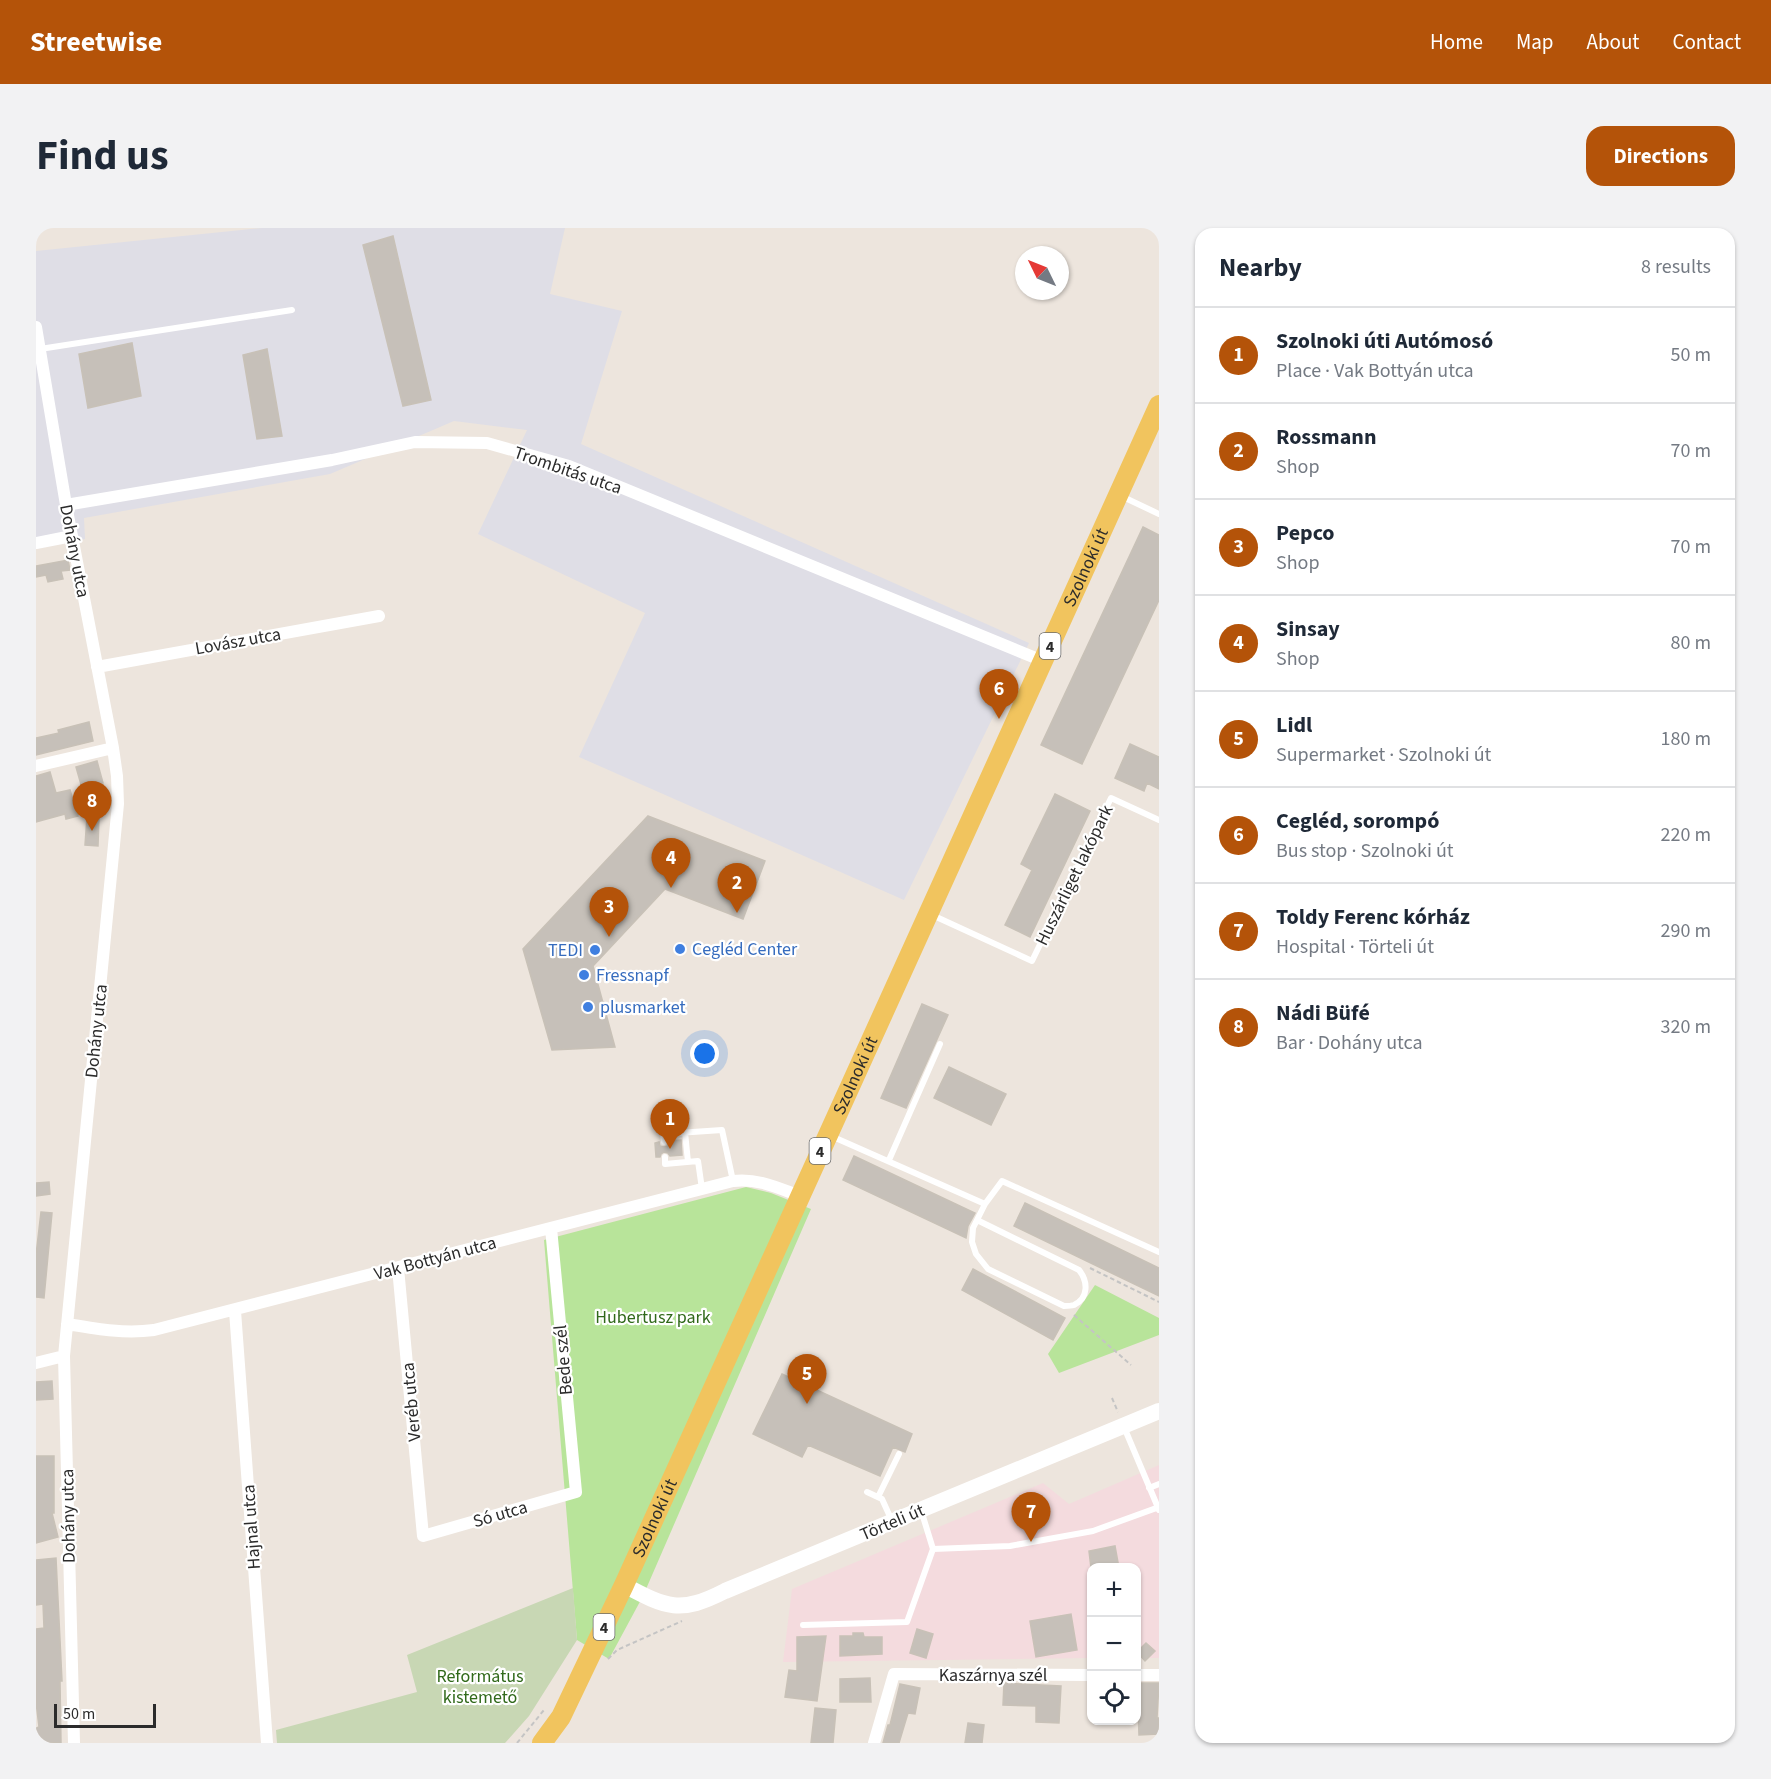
<!DOCTYPE html>
<html lang="en">
<head>
<meta charset="utf-8">
<style>
	:root { --surface:#fff; --page:#f2f2f3; --text:#1f2937; --muted:#747a83; --line:#e0e1e3; --accent:#b45309 }
	body { margin:0; font-family:"Source Sans 3",sans-serif; background:var(--page); color:var(--text) }
	.controls { position:absolute; right:18px; bottom:18px; display:grid; overflow:hidden; border-radius:12px; box-shadow:0 2px 4px #0004 }
	.controls button { width:54px; height:54px; display:grid; place-items:center; padding:0; border:0; border-bottom:2px solid var(--line); background:var(--surface); color:var(--text); font:30px sans-serif }
	.compass { position:absolute; left:979px; top:18px; width:54px; height:54px; border-radius:50%; background:var(--surface); box-shadow:0 2px 4px #0004; rotate:313deg }
	.scale { position:absolute; left:18px; bottom:15px; width:102px; box-sizing:border-box; padding-left:6px; border:3px solid #2b2b2b; border-top:0; font-size:16px; line-height:21px; white-space:nowrap; color:#2b2b2b; -webkit-text-stroke:4px #fff; paint-order:stroke }
	.you { position:absolute; left:669px; top:826px; width:21px; height:21px; margin:-15px; border:4px solid #fff; border-radius:50%; background:#1a73e8; box-shadow:0 0 0 9px #1a73e833 }
	.badge { display:grid; place-items:center; width:39px; height:39px; border-radius:50%; background:var(--accent); color:#fff; font-size:20px; font-weight:700 }
	.pin { position:absolute; translate:-50% -50px; filter:drop-shadow(0 2px 3px #0008) }
	.pin::after { content:''; position:absolute; top:32px; width:21px; height:18px; background:inherit; clip-path:polygon(0 0,100% 0,50% 100%) }
	.list { margin:0; padding:0; list-style:none }
	h2 { display:flex; justify-content:space-between; align-items:center; height:78px; margin:0; padding:0 24px; font-size:26px }
	h2 small { font-size:20px; font-weight:400; color:var(--muted) }
	.list li { display:grid; grid-template-columns:39px 1fr auto; gap:18px; align-items:center; box-sizing:border-box; height:96px; padding:0 24px; border-top:2px solid var(--line) }
	.list b { display:block; font-size:22px; white-space:nowrap }
	.list p { margin:0; font-size:20px; white-space:nowrap; color:var(--muted) }
	.list em { font-size:20px; font-style:normal; color:var(--muted) }
	.icon { flex:none; width:33px; height:33px; fill:none; stroke:currentColor; stroke-width:2; stroke-linecap:round; stroke-linejoin:round }
	.map { position:relative; flex:none; width:1123px; height:1515px; overflow:hidden; border-radius:18px }
	header { display:flex; align-items:center; gap:36px; box-sizing:border-box; height:84px; padding:0 30px; background:var(--accent); color:#fff }
	header strong { font-size:28px }
	nav { display:flex; gap:33px; margin-inline-start:auto; font-size:21px }
	.intro { display:flex; align-items:center; justify-content:space-between; box-sizing:border-box; height:144px; padding:0 36px }
	h1 { margin:0; font-size:42px }
	.button { padding:15px 27px; border-radius:18px; background:var(--accent); color:#fff; font-size:21px; font-weight:700 }
	main { display:flex; gap:36px; padding:0 36px }
	aside { flex:1; background:var(--surface); border-radius:18px; box-shadow:0 2px 4px #0004 }
	.map>svg:first-child { display:block }
</style>
</head>
<body>
<header>
<strong>Streetwise</strong>
<nav><a>Home</a><a>Map</a><a>About</a><a>Contact</a></nav>
</header>
<div class="intro"><h1>Find us</h1><a class="button">Directions</a></div>
<main>
<div class="map">
<svg width="1123" height="1515" viewBox="0 0 1123 1515">
	<rect width="100%" height="100%" fill="#ede5dd"/>
	<path fill="#dfdee6" d="M226,0H529L514,66L586,83L545,216L993,415L868,672L543,529L609,385L442,306L491,202L418,193L294,246L48,290L49,311L0,321V23Z"/>
	<path fill="#f4dbde" d="M1123,1237V1430H1101L1100,1340H1056L1055,1430L747,1434L756,1361L1007,1255L1033,1276Z"/>
	<path fill="#b8e49a" d="M710,959L735,965L775,981L607,1368L573,1431L541,1412L508,1012Z
		M1059,1057L1123,1090V1107L1023,1145L1012,1126Z"/>
	<path fill="#c8d7b4" d="M537,1360L541,1412L493,1488L469,1515H241L240,1502L381,1464L371,1427Z"/>
	<path fill="#c6c0b9" stroke="#c8c1b7" stroke-width="1.5" d="M357,8L395,172L367,178L327,17Z
		M96,115L105,168L52,180L43,126Z
		M231,121L246,208L221,211L207,127Z
		M1107,299L1123,307V372L1046,536L1005,517Z
		M32,332L34,342L25,343L27,351L12,354L10,347L0,349V338Z
		M53,494L57,513L0,527V510L23,505L22,502Z
		M1094,516L1123,529V561L1111,555L1108,563L1079,550Z
		M61,533L67,555L46,560L40,539Z
		M14,544L20,565L34,562L42,588L30,591L29,586L0,594V548Z
		M1019,566L1054,583L994,709L969,697L996,642L985,636Z
		M612,588L729,633L707,691L629,661L557,738L579,819L516,822L487,721Z
		M51,589H63L62,618L49,617Z
		M886,776L912,787L870,880L845,870Z
		M913,839L970,866L955,897L898,870Z
		M645,912L646,927L634,928L632,925L628,924L625,926L624,929H620L619,915L623,914L624,918L628,919L632,918L633,913Z
		M818,928L939,985L932,998L930,1010L807,952Z
		M13,954L14,966L0,968V955Z
		M989,975L1123,1040V1068L978,998Z
		M5,984L16,985L8,1070L0,1069V1027Z
		M937,1041L1029,1090L1017,1112L926,1062Z
		M746,1146L876,1206L869,1224L857,1219L844,1248L772,1217L766,1229L717,1206Z
		M16,1153L17,1171L0,1172V1154Z
		M0,1228H18V1285H16L22,1309L0,1315Z
		M1079,1318L1083,1340H1055L1053,1323Z
		M20,1330L26,1453H24L25,1515H0V1500L3,1499L0,1474V1401L8,1400L7,1376L0,1377V1332Z
		M1035,1386L1041,1422L1000,1429L994,1393Z
		M881,1401L897,1406L890,1430L874,1425Z
		M817,1405H827L828,1409H846V1426L804,1428V1408H817Z
		M790,1408L781,1473L749,1469L753,1442L761,1443V1409Z
		M1110,1415L1119,1423L1109,1433L1101,1424Z
		M834,1450L835,1474H804V1451Z
		M968,1455L1025,1458L1023,1495L1000,1494V1478L967,1477Z
		M1101,1455H1123L1121,1490H1123V1506L1103,1507Z
		M864,1456L884,1460L879,1486L872,1485L863,1515H847L852,1497H854Z
		M779,1480L800,1482L797,1515H775Z
		M932,1495L948,1497L946,1515H929Z"/>
	<g fill="none" stroke-linecap="round" stroke-linejoin="round">
		<path stroke="#c4c4c4" stroke-width="2" stroke-dasharray="4.5 3" stroke-linecap="butt" d="M1054,1040L1123,1074
			M1038,1087L1095,1137
			M1076,1170L1082,1184
			M572,1431L581,1422L646,1393
			M481,1515L508,1482"/>
		<path stroke="#fff" stroke-width="6" d="M4,121L256,82
			M1085,268L1123,286
			M896,687L996,733L1075,570L1123,592
			M649,904L652,934
			M795,908L949,976L937,1000L936,1014L940,1026L952,1041L1028,1078C1031,1078 1035,1078 1038,1077C1053,1070 1052,1053 1043,1042L941,992
			M628,914L627,906L686,902L697,953
			M629,929V936L662,933L666,961
			M853,932L904,816
			M949,976L966,953L1123,1024
			M1088,1199L1123,1282
			M1113,1260L1123,1256
			M831,1264L846,1271L856,1293
			M842,1269L863,1226
			M897,1321L974,1318L1057,1303L1123,1279
			M767,1397L871,1394L897,1321L885,1282"/>
		<path stroke="#fff" stroke-width="12" d="M0,99L30,277L77,520L81,548L82,576L28,1128L38,1515
			M30,277L296,232L379,214L451,215L533,238L1007,433
			M0,315L36,308
			M61,439L343,388
			M0,538L77,520
			M362,1040L387,1308L540,1264L515,1000
			M199,1083L231,1515
			M31,1096C61,1101 88,1106 118,1102L697,953C722,950 742,960 764,968
			M0,1135L28,1128
			M1100,1447H1123
			M838,1515L858,1446L1056,1447"/>
		<path stroke="#fff" stroke-width="16" d="M588,1357C631,1380 644,1386 689,1363L1123,1183"/>
		<path stroke="#f1c45e" stroke-width="20" id="s1" d="M506,1515L525,1489L588,1357L1123,177"/>
	</g>
	<g fill="#3f7fe0" stroke="#fff" stroke-width="2">
		<circle cx="644" cy="721" r="6"/>
		<circle cx="559" cy="722" r="6"/>
		<circle cx="548" cy="747" r="6"/>
		<circle cx="552" cy="779" r="6"/>
	</g>
	<g text-anchor="middle" stroke-width="4.5" stroke-linejoin="round" paint-order="stroke">
		<g fill="#fff" stroke="#6b6b6b" stroke-width="1.5">
			<rect x="1003.5" y="405" width="21" height="26" rx="4.5"/>
			<rect x="773.5" y="910" width="21" height="26" rx="4.5"/>
			<rect x="557.5" y="1386" width="21" height="26" rx="4.5"/>
		</g>
		<g font-size="16" font-weight="bold" fill="#2b2b2b">
			<text x="1014" y="424">4</text>
			<text x="784" y="929">4</text>
			<text x="568" y="1405">4</text>
		</g>
		<g font-size="18" fill="#2b2b2b" stroke="#fff">
			<text transform="translate(532 242) rotate(19)" y="6">Trombitás utca</text>
			<text transform="translate(39 323) rotate(79)" y="6">Dohány utca</text>
			<text dy="6" stroke="none"><textPath href="#s1" startOffset="1296">Szolnoki út</textPath></text>
			<text transform="translate(202 413) rotate(-10)" y="6">Lovász utca</text>
			<text transform="translate(1038 647) rotate(-64)" y="6">Huszárliget lakópark</text>
			<text transform="translate(60 803) rotate(-84)" y="6">Dohány utca</text>
			<text dy="6" stroke="none"><textPath href="#s1" startOffset="738">Szolnoki út</textPath></text>
			<text transform="translate(399 1030) rotate(-15)" y="6">Vak Bottyán utca</text>
			<text transform="translate(527 1132) rotate(-95)" y="6">Bede szél</text>
			<text transform="translate(375 1174) rotate(-95)" y="6">Veréb utca</text>
			<text transform="translate(464 1286) rotate(-16)" y="6">Só utca</text>
			<text transform="translate(32 1288) rotate(-91)" y="6">Dohány utca</text>
			<text dy="6" stroke="none"><textPath href="#s1" startOffset="252">Szolnoki út</textPath></text>
			<text transform="translate(856 1294) rotate(-23)" y="6">Törteli út</text>
			<text transform="translate(215 1299) rotate(-94)" y="6">Hajnal utca</text>
			<text x="957" y="1453">Kaszárnya szél</text>
		</g>
		<g font-size="18" fill="#366cbe" stroke="#fff" text-anchor="start">
			<text x="656" y="727">Cegléd Center</text>
			<text x="547" y="728" text-anchor="end">TEDI</text>
			<text x="560" y="753">Fressnapf</text>
			<text x="564" y="785">plusmarket</text>
		</g>
		<g font-size="18" fill="#30691a" stroke="#fff">
			<text x="617" y="1095">Hubertusz park</text>
			<text x="444" y="1454">Református<tspan x="444" dy="21">kistemető</tspan></text>
		</g>
	</g>
</svg>
<div class="controls">
<button>+</button>
<button>−</button>
<button><svg class="icon" aria-label="locate" viewBox="0 0 24 24"><circle cx="12" cy="12" r="6"/><path d="M12 2v4M12 18v4M2 12h4M18 12h4"/></svg></button>
</div>
<svg class="compass" viewBox="-18 -18 36 36"><path d="M0-13l5 13h-10z" fill="#e53935"/><path d="M0 13l5-13h-10z" fill="#747a83"/></svg>
<div class="scale">50 m</div>
<div class="you"></div>
<div class="pin badge" style="left:634px;top:921px">1</div>
<div class="pin badge" style="left:701px;top:685px">2</div>
<div class="pin badge" style="left:573px;top:709px">3</div>
<div class="pin badge" style="left:635px;top:660px">4</div>
<div class="pin badge" style="left:771px;top:1176px">5</div>
<div class="pin badge" style="left:963px;top:491px">6</div>
<div class="pin badge" style="left:995px;top:1314px">7</div>
<div class="pin badge" style="left:56px;top:603px">8</div>
</div>
<aside>
<h2>Nearby<small>8 results</small></h2>
<ul class="list">
<li><span class="badge">1</span><div><b>Szolnoki úti Autómosó</b><p>Place · Vak Bottyán utca</p></div><em>50 m</em></li>
<li><span class="badge">2</span><div><b>Rossmann</b><p>Shop</p></div><em>70 m</em></li>
<li><span class="badge">3</span><div><b>Pepco</b><p>Shop</p></div><em>70 m</em></li>
<li><span class="badge">4</span><div><b>Sinsay</b><p>Shop</p></div><em>80 m</em></li>
<li><span class="badge">5</span><div><b>Lidl</b><p>Supermarket · Szolnoki út</p></div><em>180 m</em></li>
<li><span class="badge">6</span><div><b>Cegléd, sorompó</b><p>Bus stop · Szolnoki út</p></div><em>220 m</em></li>
<li><span class="badge">7</span><div><b>Toldy Ferenc kórház</b><p>Hospital · Törteli út</p></div><em>290 m</em></li>
<li><span class="badge">8</span><div><b>Nádi Büfé</b><p>Bar · Dohány utca</p></div><em>320 m</em></li>
</ul>
</aside>
</main>
</body>
</html>
